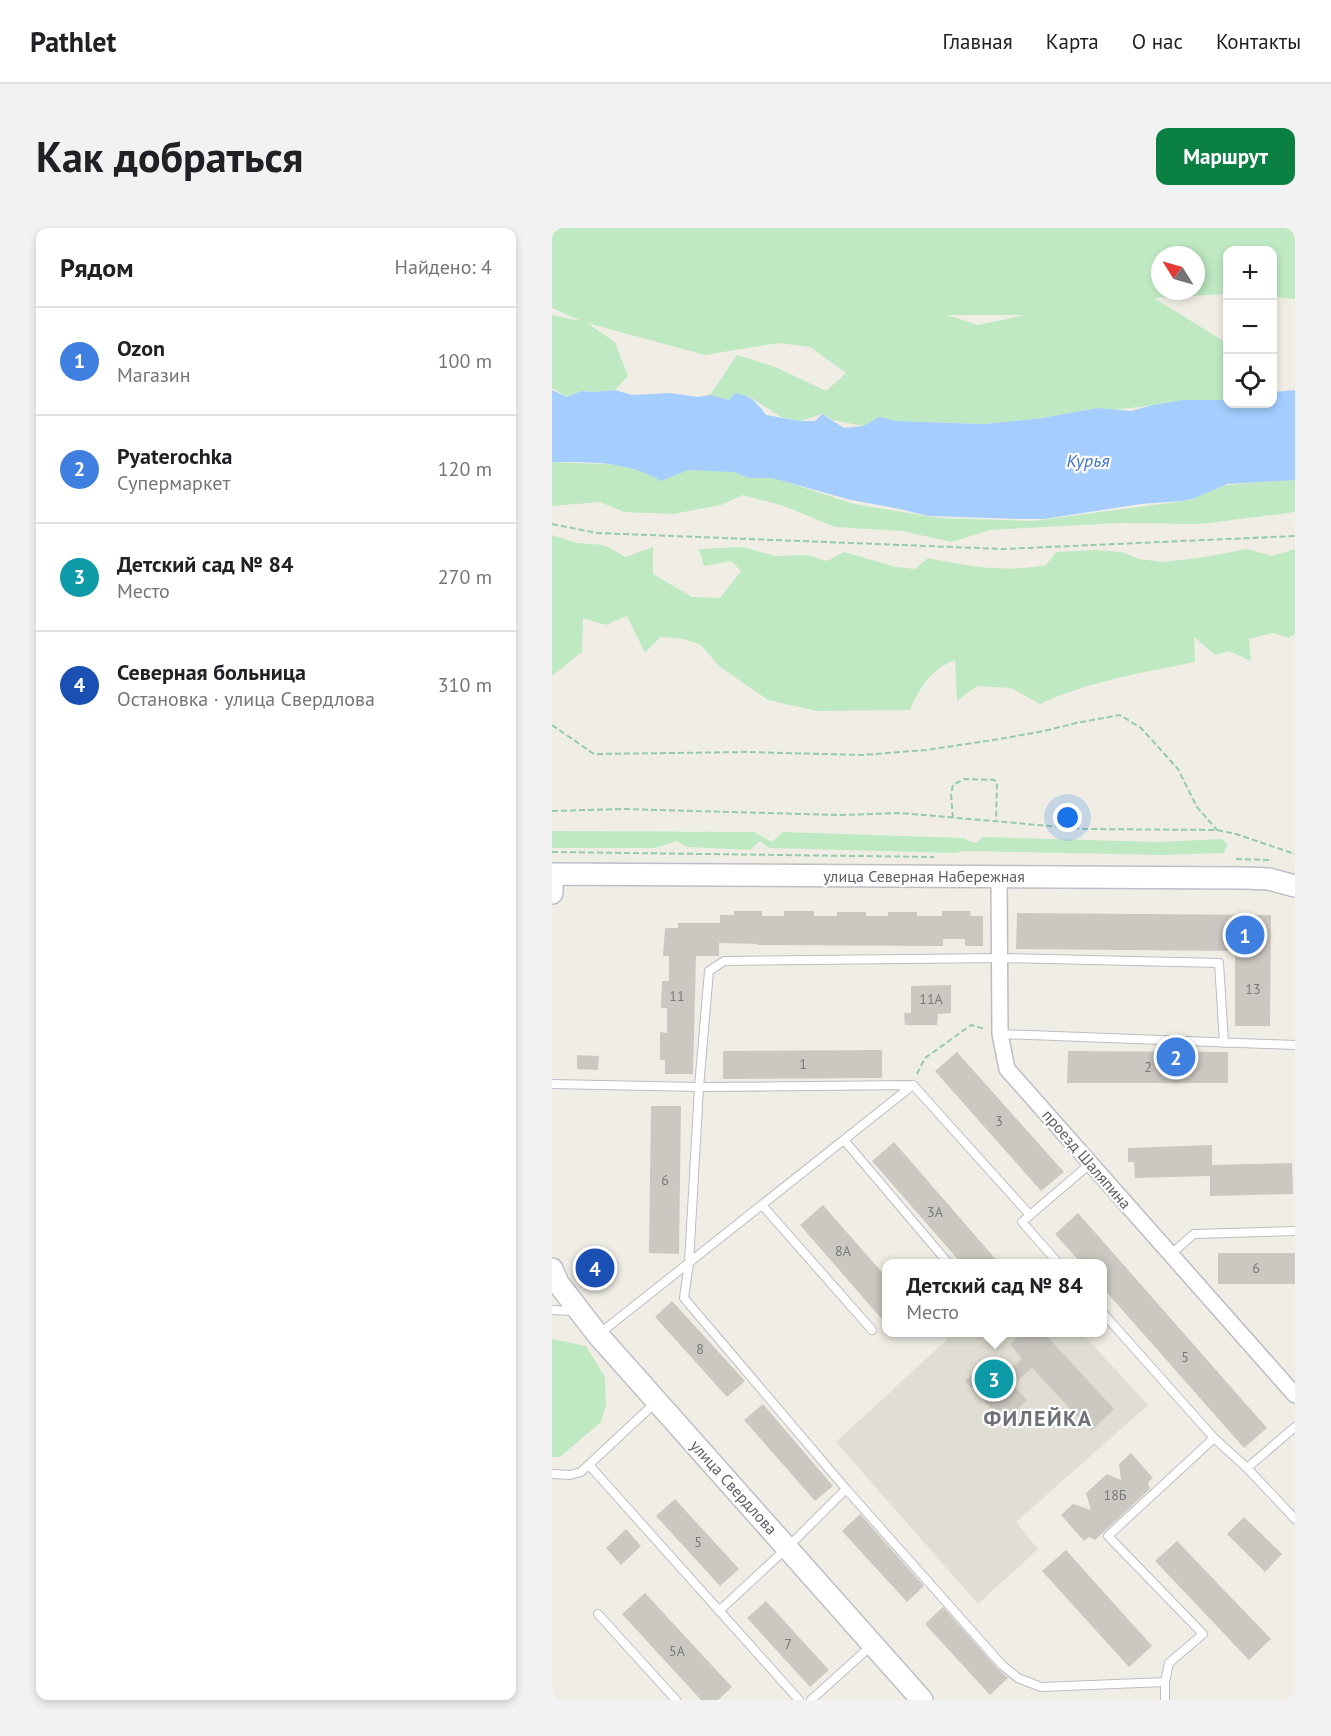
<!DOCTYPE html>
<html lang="ru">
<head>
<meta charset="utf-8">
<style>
	:root { --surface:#fff; --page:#f2f2f2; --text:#202124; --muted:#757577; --line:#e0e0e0; --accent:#0b8043 }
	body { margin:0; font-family:"PT Sans",sans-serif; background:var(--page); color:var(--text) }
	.controls { position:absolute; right:18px; top:18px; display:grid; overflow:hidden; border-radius:12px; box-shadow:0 3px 9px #0003 }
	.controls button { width:54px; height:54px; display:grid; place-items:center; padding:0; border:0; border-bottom:2px solid var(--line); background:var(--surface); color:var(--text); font:30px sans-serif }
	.compass { position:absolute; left:599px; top:18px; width:54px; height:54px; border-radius:50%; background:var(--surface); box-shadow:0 3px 9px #0003; rotate:307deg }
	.you { position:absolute; left:516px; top:590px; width:21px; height:21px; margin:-15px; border:4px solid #fff; border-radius:50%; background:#1a73e8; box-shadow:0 0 0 9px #1a73e833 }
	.badge { display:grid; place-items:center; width:39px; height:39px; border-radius:50%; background:var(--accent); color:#fff; font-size:20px; font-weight:700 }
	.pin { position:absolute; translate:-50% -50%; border:3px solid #fff; box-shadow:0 2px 6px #0006 }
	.popup { position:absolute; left:330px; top:1031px; width:225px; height:78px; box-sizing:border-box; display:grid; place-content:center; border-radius:12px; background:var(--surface); filter:drop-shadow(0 2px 4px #0005); font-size:20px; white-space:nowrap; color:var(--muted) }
	.popup b { font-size:22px; color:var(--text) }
	.popup::after { content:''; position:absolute; left:50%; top:100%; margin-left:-12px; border:12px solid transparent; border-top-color:var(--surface) }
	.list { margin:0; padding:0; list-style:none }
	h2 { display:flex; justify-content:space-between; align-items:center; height:78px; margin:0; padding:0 24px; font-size:26px }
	h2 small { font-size:20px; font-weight:400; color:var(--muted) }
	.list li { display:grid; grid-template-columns:39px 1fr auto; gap:18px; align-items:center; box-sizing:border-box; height:108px; padding:0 24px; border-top:2px solid var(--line) }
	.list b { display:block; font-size:22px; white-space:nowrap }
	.list p { margin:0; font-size:20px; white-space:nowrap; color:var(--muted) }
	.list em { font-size:20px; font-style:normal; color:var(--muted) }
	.icon { flex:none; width:33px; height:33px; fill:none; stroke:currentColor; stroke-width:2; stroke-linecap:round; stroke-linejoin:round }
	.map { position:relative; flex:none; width:743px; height:1472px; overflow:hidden; border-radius:12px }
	header { display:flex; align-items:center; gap:36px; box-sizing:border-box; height:84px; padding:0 30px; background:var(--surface); border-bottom:2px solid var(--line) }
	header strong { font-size:28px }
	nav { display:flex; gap:33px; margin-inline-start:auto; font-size:21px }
	.intro { display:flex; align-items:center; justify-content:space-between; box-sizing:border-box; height:144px; padding:0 36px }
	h1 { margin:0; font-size:42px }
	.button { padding:15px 27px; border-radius:12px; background:var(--accent); color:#fff; font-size:21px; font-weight:700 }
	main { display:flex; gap:36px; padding:0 36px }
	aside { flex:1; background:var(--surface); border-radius:12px; box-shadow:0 3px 9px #0003 }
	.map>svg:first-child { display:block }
</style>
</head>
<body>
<header>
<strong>Pathlet</strong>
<nav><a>Главная</a><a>Карта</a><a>О нас</a><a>Контакты</a></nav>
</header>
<div class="intro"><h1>Как добраться</h1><a class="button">Маршрут</a></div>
<main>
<aside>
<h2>Рядом<small>Найдено: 4</small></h2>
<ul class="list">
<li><span class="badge" style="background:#3f7fe0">1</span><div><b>Ozon</b><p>Магазин</p></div><em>100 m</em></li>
<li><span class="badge" style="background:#3f7fe0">2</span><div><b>Pyaterochka</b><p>Супермаркет</p></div><em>120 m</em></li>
<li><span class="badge" style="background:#0f9aa8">3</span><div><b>Детский сад № 84</b><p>Место</p></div><em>270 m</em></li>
<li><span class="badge" style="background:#1a4fb4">4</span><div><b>Северная больница</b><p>Остановка · улица Свердлова</p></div><em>310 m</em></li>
</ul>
</aside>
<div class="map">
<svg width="743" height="1472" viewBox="0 0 743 1472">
	<rect width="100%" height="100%" fill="#f0eee4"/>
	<path fill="#e0ded3" d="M402,1105H530L596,1177L464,1294L486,1321L426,1376L284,1214Z"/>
	<path fill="#bfe9c3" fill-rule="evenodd" d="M0,0H743V71L721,69L720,22H676L675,66L602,70L675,115V172H644L562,182L545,180L490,190L431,196L345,193L327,189L311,198L281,192L270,186L248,193L231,190L196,168L177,172L158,167L185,127L221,138L274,163L294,145L258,119L226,115L153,127L35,95L63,114L76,148L63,162L41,164L29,163L15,169L0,160V87L29,93L0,80ZM608,27H644V63H608ZM395,87H473L426,97Z
		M0,234L198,242L302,276L387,290L481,293L639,272L666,258L743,251V284L648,296L567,295L438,302L400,314L350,303L283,299L232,278L191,267L169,277L121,286L72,284L48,274L0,278Z
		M0,307L25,315L52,317L74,329L101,319V346L140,369L168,370L189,343L179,333L152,338L147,321L191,319L223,328L255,327L275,333L292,324L344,339L363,341L376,330C414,338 455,345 494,337L504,324L543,322L570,324L587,331L611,334L647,330L695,321L720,328L743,321V406L736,410L721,405L697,411L699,433L677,423L663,427L642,409L643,434C590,445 537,453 488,476L459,460L425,458L405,473L403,432C379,441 368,459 358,482L265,483L216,472L167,438L149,417L132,411L108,409L93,425L75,388L54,397L31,390L30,424L0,448Z
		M0,603L202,604L220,614L231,604L411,610L423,615L432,609L605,614L670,611L676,617L671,625L611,627L411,623L403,625L217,620L208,613L198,622L136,619L124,613L104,620H0Z
		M0,1111L34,1118L53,1149L54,1177L49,1194L8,1229H0Z"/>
	<path fill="#a5ceff" d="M0,162L15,169L29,163L41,164L63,162L80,167L118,165L146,169L158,167L177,172L183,165C199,168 205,174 214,187L248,193H263L270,186L292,200L311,198L327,189L345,193L431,196L490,190L545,180L579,183L601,177L632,172H675L676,176H720L721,164L743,162V252L675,256L641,271L629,273L589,276L492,291H468L376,288L348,281L299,272L220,250H196L182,244L136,242L109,253C75,233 39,234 0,234Z"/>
	<path fill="#cbc8c1" d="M182,683H210V688H232V683H262V688H285V684H314V688H336V684H365V688H390V683H418L419,688H431V718H413V711H391V718L205,717V716L167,715V728H144L141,846H113V832H108V804L115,805V780H109L110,753H117V728H111L113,700H126V695H168V687H182Z
		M465,685L719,687L718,798H683V723L464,721Z
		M399,757V785L386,786L385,797H353L352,785H359V758Z
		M330,822V850L171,851V823Z
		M516,823L676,824V855H515Z
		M405,824L512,944L489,963L383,843Z
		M25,827L47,828L46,842L25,841Z
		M99,878H129L127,1026L97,1025Z
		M342,914L447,1035H409L320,933Z
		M660,917V937L740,935L741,966L658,968V948L583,950L582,934H576V920Z
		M271,977L334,1049V1096L248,997Z
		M526,985L715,1200L692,1220L550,1059V1035H529L503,1006Z
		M666,1025H743V1056H666Z
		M120,1073L193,1153L175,1169L103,1089Z
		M471,1104H491L562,1181L539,1203L480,1140L461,1157L475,1172L452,1194L413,1153L436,1132L451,1148L470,1131L458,1116Z
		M211,1176L281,1258L263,1273L192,1192Z
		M579,1225L601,1250L596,1254L598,1261L543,1312L537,1309L532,1313L509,1287L521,1276L539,1282L534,1265L555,1246L569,1252L567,1236Z
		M123,1271L187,1341L168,1358L104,1288Z
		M308,1286L372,1358L355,1374L290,1303Z
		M692,1289L730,1326L713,1344L675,1306Z
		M74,1301L89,1318L69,1337L54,1320Z
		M625,1313L719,1411L697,1432L603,1333Z
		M514,1322L600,1418L577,1439L490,1343Z
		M93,1365L180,1459L166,1472H149L70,1386Z
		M214,1373L277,1442L258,1459L195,1390Z
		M391,1379L446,1441L456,1450L438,1467L373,1396Z"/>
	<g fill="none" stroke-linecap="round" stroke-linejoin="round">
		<g stroke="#bcbdc4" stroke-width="10">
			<path id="lane" d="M448,806L743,817
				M0,856L147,859L361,857L47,1106
				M361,857L478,987
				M292,912L397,1036
				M210,977L320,1102
				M619,1026L642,1006L743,1003
				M507,1036L470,994L539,935
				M0,1082L22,1083
				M550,1084L662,1210L556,1308L651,1406L617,1435L613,1454
				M662,1210L695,1240L743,1199
				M37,1237L247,1472
				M695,1240L743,1291
				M0,1246L18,1247L29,1244L103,1175
				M294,1261L450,1437L466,1450L489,1459L613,1454V1472
				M167,1383L236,1319L294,1261L132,1070L137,1035L147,859L157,743L172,733L448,730L667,735L672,815
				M46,1386L124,1472
				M259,1472L320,1417"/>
		</g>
		<g stroke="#bcbdc4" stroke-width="18">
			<path id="street" d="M447,648L448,806L455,841L743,1167"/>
		</g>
		<g stroke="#bdbfc6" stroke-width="24">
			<path id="secondary" d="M0,665V646L693,650L717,651L743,658
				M0,1041L6,1055L46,1107L370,1472"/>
		</g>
		<path stroke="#97caac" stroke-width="2" stroke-dasharray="6 3" stroke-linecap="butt" d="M0,296L45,305L451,321L743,308
			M0,497L42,526L197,524L310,527L374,522L448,511L492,503L524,495L568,487L589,500L626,541L645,579L665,602
			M0,583L73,581L289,587L349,585L532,601L665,602L684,606L743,626
			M401,590L399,566L401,557L412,551L442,552L445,554L444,592
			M0,624L382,629
			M684,631L717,632
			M365,846L373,830L419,797L433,801"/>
		<use href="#lane" stroke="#fff" stroke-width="8"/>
		<use href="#street" stroke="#fff" stroke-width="15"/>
		<use href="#secondary" stroke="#fff" stroke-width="21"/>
	</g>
	<g text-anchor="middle" stroke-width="4.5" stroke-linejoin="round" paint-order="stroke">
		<g font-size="14" fill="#78797d">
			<text x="701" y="766">13</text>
			<text x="125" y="773">11</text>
			<text x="379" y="776">11А</text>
			<text x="251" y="841">1</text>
			<text x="596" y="844">2</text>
			<text x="447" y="898">3</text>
			<text x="113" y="957">6</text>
			<text x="383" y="989">3А</text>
			<text x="291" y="1028">8А</text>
			<text x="704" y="1045">6</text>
			<text x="148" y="1126">8</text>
			<text x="633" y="1134">5</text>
			<text x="563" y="1272">18Б</text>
			<text x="146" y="1319">5</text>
			<text x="236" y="1421">7</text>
			<text x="125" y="1428">5А</text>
		</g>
		<g font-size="16" fill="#5c5f66" stroke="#fff">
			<text x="372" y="654">улица Северная Набережная</text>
			<text transform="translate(535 931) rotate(49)" y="6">проезд Шаляпина</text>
			<text transform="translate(182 1259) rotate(48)" y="6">улица Свердлова</text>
		</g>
		<g font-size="18" font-style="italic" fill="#3d73cc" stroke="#fff">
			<text x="536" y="239">Курья</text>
		</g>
		<g font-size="22" font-weight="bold" letter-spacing="1.5" fill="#6d7178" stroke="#fff">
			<text x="486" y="1198">ФИЛЕЙКА</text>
		</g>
	</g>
</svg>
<div class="controls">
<button>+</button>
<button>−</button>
<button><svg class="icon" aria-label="locate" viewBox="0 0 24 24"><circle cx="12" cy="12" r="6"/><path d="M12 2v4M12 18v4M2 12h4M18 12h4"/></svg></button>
</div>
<svg class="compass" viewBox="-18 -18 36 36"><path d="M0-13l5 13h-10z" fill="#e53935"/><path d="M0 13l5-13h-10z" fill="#757577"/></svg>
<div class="you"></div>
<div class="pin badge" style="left:693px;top:707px;background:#3f7fe0">1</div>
<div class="pin badge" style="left:624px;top:829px;background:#3f7fe0">2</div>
<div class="pin badge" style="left:442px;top:1151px;background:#0f9aa8">3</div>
<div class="popup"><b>Детский сад № 84</b>Место</div>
<div class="pin badge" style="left:43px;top:1040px;background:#1a4fb4">4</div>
</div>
</main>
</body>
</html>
